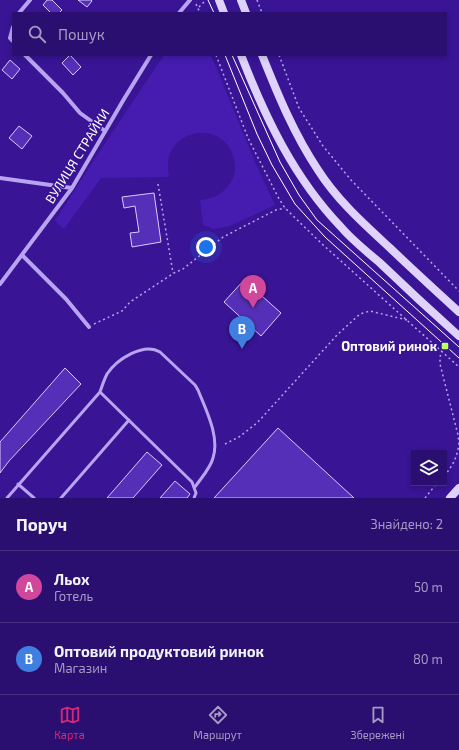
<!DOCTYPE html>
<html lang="uk">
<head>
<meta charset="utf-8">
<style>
	:root { --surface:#2b0f70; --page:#371d78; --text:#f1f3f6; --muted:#a69cc3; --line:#472f83; --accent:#db2777 }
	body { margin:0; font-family:"Exo 2",sans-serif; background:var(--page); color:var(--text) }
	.controls { position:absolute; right:12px; bottom:12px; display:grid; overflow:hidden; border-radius:0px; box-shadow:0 2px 6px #0003 }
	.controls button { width:36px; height:36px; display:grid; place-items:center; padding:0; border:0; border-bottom:1px solid var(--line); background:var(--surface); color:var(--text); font:20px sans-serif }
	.you { position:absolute; left:206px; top:247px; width:14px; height:14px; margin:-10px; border:3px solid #fff; border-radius:50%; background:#1a73e8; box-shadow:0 0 0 6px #1a73e833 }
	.badge { display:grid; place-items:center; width:26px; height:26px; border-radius:50%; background:var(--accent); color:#fff; font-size:13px; font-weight:700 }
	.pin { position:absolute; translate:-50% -33px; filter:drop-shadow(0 1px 2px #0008) }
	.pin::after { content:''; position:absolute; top:21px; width:14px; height:12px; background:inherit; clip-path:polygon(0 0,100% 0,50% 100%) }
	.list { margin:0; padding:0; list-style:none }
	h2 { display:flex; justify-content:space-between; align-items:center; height:52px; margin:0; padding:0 16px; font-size:17px }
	h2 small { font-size:13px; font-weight:400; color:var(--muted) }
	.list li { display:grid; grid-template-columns:26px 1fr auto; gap:12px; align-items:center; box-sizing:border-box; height:72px; padding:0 16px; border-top:1px solid var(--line) }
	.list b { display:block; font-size:15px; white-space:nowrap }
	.list p { margin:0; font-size:13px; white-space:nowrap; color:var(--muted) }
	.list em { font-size:13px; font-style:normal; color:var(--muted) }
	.icon { flex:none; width:22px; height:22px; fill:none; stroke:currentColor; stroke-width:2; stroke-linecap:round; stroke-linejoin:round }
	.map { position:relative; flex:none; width:459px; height:498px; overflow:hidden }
	.search { position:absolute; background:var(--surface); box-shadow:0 2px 6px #0003; left:12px; right:12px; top:12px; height:44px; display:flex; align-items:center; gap:10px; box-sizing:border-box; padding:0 14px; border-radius:0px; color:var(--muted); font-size:15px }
	.sheet { height:196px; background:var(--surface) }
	nav { display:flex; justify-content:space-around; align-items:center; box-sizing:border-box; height:56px; border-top:1px solid var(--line); background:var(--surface); font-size:11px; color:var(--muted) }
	nav a { display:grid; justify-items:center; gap:2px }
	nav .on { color:var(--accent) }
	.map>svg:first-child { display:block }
</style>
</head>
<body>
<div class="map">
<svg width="459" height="498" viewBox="0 0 459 498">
	<rect width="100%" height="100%" fill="#391495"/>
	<path fill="#451caf" d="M164,55H211L255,162L275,205L230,226L214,229L203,225L200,200C214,199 225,193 232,180C236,173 236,164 233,156C224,125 180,125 169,156C167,163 168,170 169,177L101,178L64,229L55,221L94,160Z"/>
	<path fill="#562fb8" stroke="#d9cbfd" d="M47,0H52L62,10L59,13H48L50,12L43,5Z
		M78,0H91L92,1L87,7Z
		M70,55L81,67L73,75L62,63Z
		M10,60L20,69L12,79L2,70Z
		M19,126L32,136L22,149L9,138Z
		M154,193L161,242L132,247L130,233L139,232L135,206L124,208L122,197Z
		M244,280L281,313L261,336L224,302Z
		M65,368L81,384L9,461L0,473V442Z
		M278,428L354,498H214Z
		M147,452L162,465L133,498H107Z
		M175,481L190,494L187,498H160Z"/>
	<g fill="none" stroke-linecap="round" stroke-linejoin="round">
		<path stroke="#b9a4f2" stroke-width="1.5" stroke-dasharray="2 3" stroke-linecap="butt" d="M257,0L262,13
			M196,4L200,13
			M199,7L206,0
			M216,55L248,138L278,197L285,208L322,244L459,367
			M279,55L299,108L323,146L351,180L459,291
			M158,184L173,273
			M94,324L122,311L130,302L174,273L183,269L223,237L276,210L285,208
			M445,346C440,352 440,356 440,364L458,435L459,444
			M225,444L239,437L257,423L338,334L360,314L370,311L407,320
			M444,476C453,466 457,457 459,444
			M425,498L437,483"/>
		<path stroke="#b9a4f2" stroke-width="3" d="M100,392L192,482L196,493L194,498
			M18,484L34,498
			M7,498L100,392C102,386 104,380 107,374C117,359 144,342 160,352L195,385L198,390C206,410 220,437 213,458C210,469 201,478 195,487
			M61,498L129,420"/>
		<path stroke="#b9a4f2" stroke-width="4" d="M19,13L30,0
			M179,13L190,0
			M13,27L10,38L13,41
			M25,55L63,93L80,113L105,131
			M0,178L72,188
			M22,255L66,299L89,327
			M0,284L72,188L124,99L151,55"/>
		<path stroke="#dfd3fc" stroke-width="8" d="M219,0L224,13
			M241,0L246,13
			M241,55C265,117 294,178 341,227C352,240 366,251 379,262C405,287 432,312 459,336
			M262,55C278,95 294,134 318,170C337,200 364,224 390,248C413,270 436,291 459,312
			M450,498L459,488"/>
		<path stroke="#fff" stroke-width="1" d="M208,0L214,13
			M225,55L257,134L272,165L295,204L325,237L459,358
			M232,55L280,162L299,195L317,220L459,347"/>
	</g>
	<rect fill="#bbff65" stroke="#391495" stroke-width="1.5" x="441" y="342" width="8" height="8" rx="2"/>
	<g text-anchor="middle" stroke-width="3" stroke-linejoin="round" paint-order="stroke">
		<g font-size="13" fill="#fff" stroke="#391495">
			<text transform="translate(77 156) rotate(-58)" y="5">ВУЛИЦЯ СТРАЙКИ</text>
		</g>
		<g font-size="13" font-weight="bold" fill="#fff" stroke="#391495" text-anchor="end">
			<text x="437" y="351">Оптовий ринок</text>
		</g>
	</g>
</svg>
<div class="controls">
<button><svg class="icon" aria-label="layers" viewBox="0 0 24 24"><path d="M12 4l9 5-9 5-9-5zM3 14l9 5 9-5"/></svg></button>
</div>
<div class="you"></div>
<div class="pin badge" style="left:253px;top:308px;background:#d1479c">A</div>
<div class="pin badge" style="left:242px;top:349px;background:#3f7fe0">B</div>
<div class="search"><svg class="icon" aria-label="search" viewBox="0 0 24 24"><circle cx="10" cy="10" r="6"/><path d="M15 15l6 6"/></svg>Пошук</div>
</div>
<section class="sheet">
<h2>Поруч<small>Знайдено: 2</small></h2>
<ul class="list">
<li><span class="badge" style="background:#d1479c">A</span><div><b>Льох</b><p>Готель</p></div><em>50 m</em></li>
<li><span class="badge" style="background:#3f7fe0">B</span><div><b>Оптовий продуктовий ринок</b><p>Магазин</p></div><em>80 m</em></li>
</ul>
</section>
<nav>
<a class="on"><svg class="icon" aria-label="map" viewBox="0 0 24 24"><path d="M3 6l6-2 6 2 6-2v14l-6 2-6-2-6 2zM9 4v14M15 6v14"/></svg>Карта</a>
<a><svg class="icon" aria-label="directions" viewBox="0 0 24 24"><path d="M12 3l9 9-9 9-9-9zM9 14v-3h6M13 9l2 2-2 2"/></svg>Маршрут</a>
<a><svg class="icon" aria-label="saved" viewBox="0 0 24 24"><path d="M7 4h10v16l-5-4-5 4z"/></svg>Збережені</a>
</nav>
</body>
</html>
